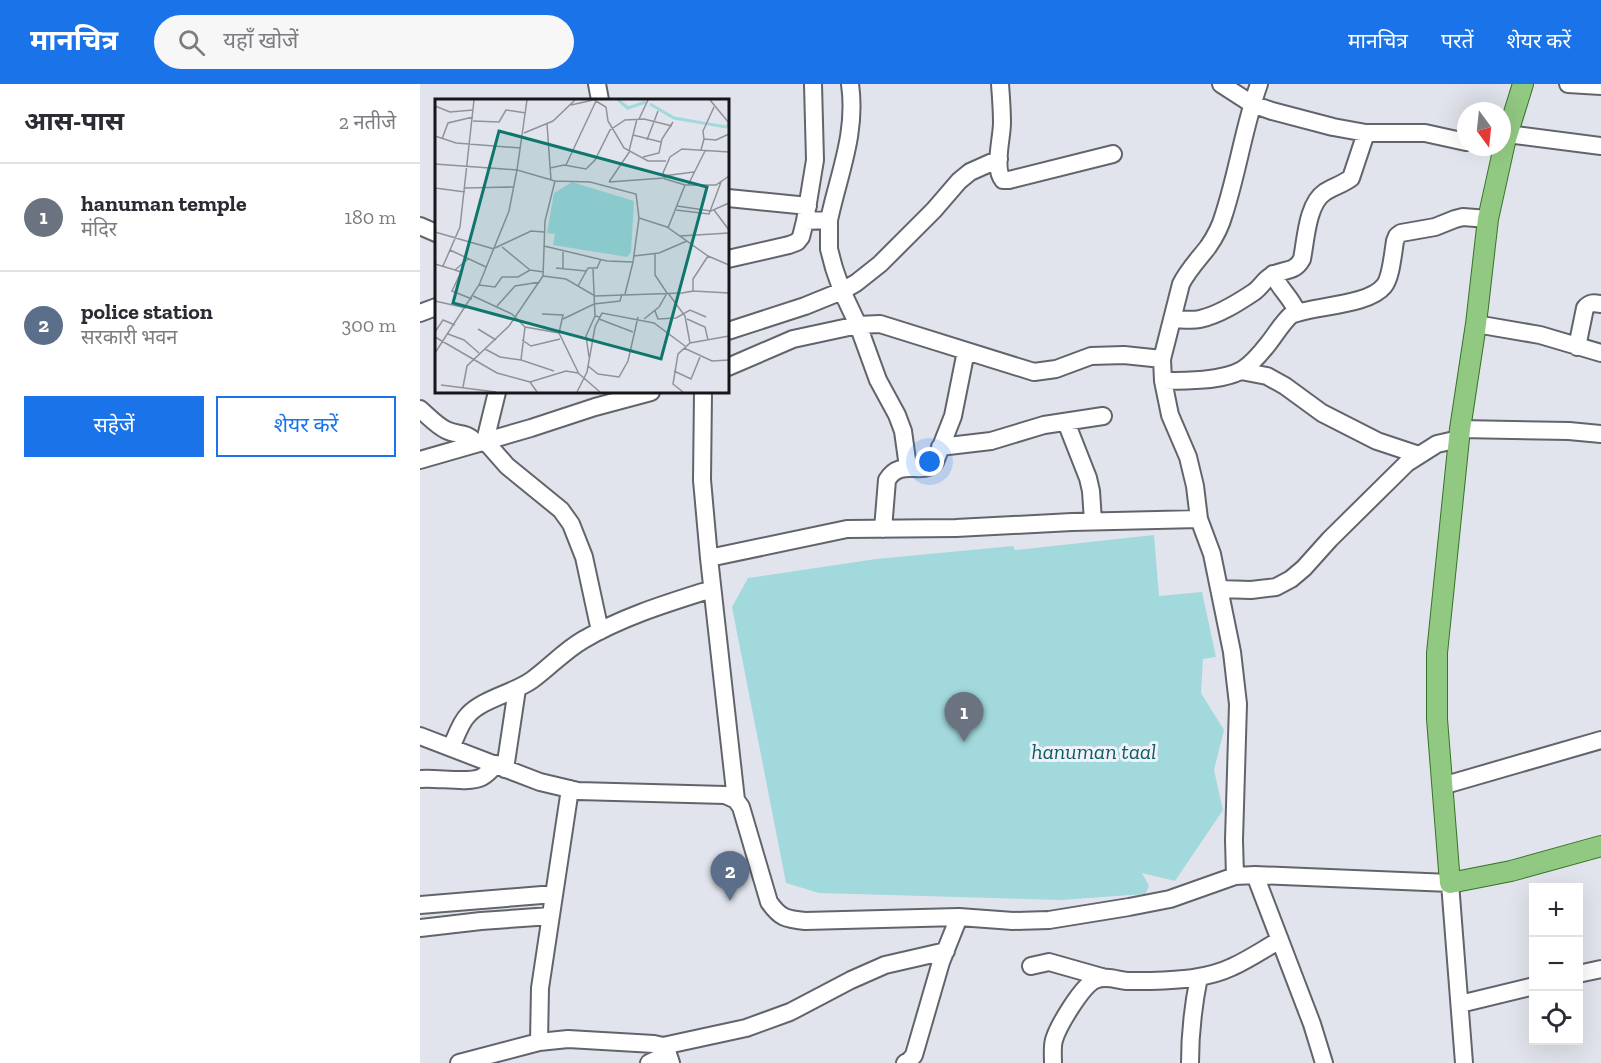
<!DOCTYPE html>
<html lang="hi">
<head>
<meta charset="utf-8">
<style>
	:root { --surface:#fff; --page:#f7f7f7; --text:#2b2b33; --muted:#7c7c81; --line:#e1e1e2; --accent:#1a73e8 }
	body { margin:0; font-family:"Zilla Slab","Noto Sans Devanagari",serif; background:var(--page); color:var(--text) }
	.controls { position:absolute; right:18px; bottom:18px; display:grid; overflow:hidden; border-radius:0px; box-shadow:0 6px 24px #0002 }
	.controls button { width:54px; height:54px; display:grid; place-items:center; padding:0; border:0; border-bottom:2px solid var(--line); background:var(--surface); color:var(--text); font:30px sans-serif }
	.compass { position:absolute; left:1037px; top:18px; width:54px; height:54px; border-radius:50%; background:var(--surface); box-shadow:0 6px 24px #0002; rotate:165deg }
	.you { position:absolute; left:510px; top:378px; width:21px; height:21px; margin:-15px; border:4px solid #fff; border-radius:50%; background:#1a73e8; box-shadow:0 0 0 9px #1a73e833 }
	.badge { display:grid; place-items:center; width:39px; height:39px; border-radius:50%; background:var(--accent); color:#fff; font-size:20px; font-weight:700 }
	.pin { position:absolute; translate:-50% -50px; filter:drop-shadow(0 2px 3px #0008) }
	.pin::after { content:''; position:absolute; top:32px; width:21px; height:18px; background:inherit; clip-path:polygon(0 0,100% 0,50% 100%) }
	.list { margin:0; padding:0; list-style:none }
	h2 { display:flex; justify-content:space-between; align-items:center; height:78px; margin:0; padding:0 24px; font-size:26px }
	h2 small { font-size:20px; font-weight:400; color:var(--muted) }
	.list li { display:grid; grid-template-columns:39px 1fr auto; gap:18px; align-items:center; box-sizing:border-box; height:108px; padding:0 24px; border-top:2px solid var(--line) }
	.list b { display:block; font-size:22px; white-space:nowrap }
	.list p { margin:0; font-size:20px; white-space:nowrap; color:var(--muted) }
	.list em { font-size:20px; font-style:normal; color:var(--muted) }
	.actions { display:flex; gap:12px; padding:18px 24px }
	.actions a { flex:1; padding:14px 0; border:2px solid var(--accent); border-radius:0px; text-align:center; font-size:21px; color:var(--accent) }
	.actions .main { background:var(--accent); color:#fff }
	.icon { flex:none; width:33px; height:33px; fill:none; stroke:currentColor; stroke-width:2; stroke-linecap:round; stroke-linejoin:round }
	.map { position:relative; flex:none; width:1181px; height:979px; overflow:hidden }
	header { display:flex; align-items:center; gap:36px; box-sizing:border-box; height:84px; padding:0 30px; background:var(--accent); color:#fff }
	header strong { font-size:28px }
	nav { display:flex; gap:33px; margin-inline-start:auto; font-size:21px }
	.search { width:420px; height:54px; background:var(--page); display:flex; align-items:center; gap:15px; box-sizing:border-box; padding:0 21px; border-radius:33px; color:var(--muted); font-size:22px }
	main { display:flex }
	aside { flex:1; background:var(--surface) }
	.map>svg:first-child { display:block }
</style>
</head>
<body>
<header>
<strong>मानचित्र</strong>
<div class="search"><svg class="icon" aria-label="search" viewBox="0 0 24 24"><circle cx="10" cy="10" r="6"/><path d="M15 15l6 6"/></svg>यहाँ खोजें</div>
<nav><a>मानचित्र</a><a>परतें</a><a>शेयर करें</a></nav>
</header>
<main>
<aside>
<h2>आस-पास<small>2 नतीजे</small></h2>
<ul class="list">
<li><span class="badge" style="background:#6b7280">1</span><div><b>hanuman temple</b><p>मंदिर</p></div><em>180 m</em></li>
<li><span class="badge" style="background:#5c6f8a">2</span><div><b>police station</b><p>सरकारी भवन</p></div><em>300 m</em></li>
</ul>
<div class="actions"><a class="main">सहेजें</a><a>शेयर करें</a></div>
</aside>
<div class="map">
<svg width="1181" height="979" viewBox="0 0 1181 979">
	<rect width="100%" height="100%" fill="#e2e4ed"/>
	<path fill="#a2d9dd" d="M734,451L739,512L782,508L796,573L783,575L781,609L804,646L794,686L803,726L755,797L722,789L729,802L725,810L641,816L399,809L366,799L312,523L328,494L456,475L593,462L595,466Z"/>
	<g fill="none" stroke-linecap="round" stroke-linejoin="round">
		<g stroke="#61646b" stroke-width="20">
			<path id="minor" d="M177,0L180,16
				M580,0C581,13 582,26 582,39C582,54 573,85 583,96H589L693,70
				M801,0L832,20L852,27L913,43L946,49H1005L1046,58
				M1148,0L1181,2
				M1087,50L1181,62
				M308,114L388,122
				M409,136V165L414,184L422,207L438,241L458,296L477,331L483,347L488,383
				M385,137L409,136C419,89 437,49 430,0
				M0,142L16,149
				M308,175L369,161L377,158L381,153L385,137L395,76L393,0
				M853,190C860,206 871,213 877,228
				M0,229L16,223
				M752,235C761,235 771,237 780,235C799,231 819,218 834,208C841,203 844,196 851,192C863,184 874,190 882,175C886,155 887,120 905,108C913,103 923,100 931,94L946,49
				M1056,240L1120,251L1181,269
				M308,247L385,222L422,207L436,199L460,180L514,126L539,97L550,88L579,75
				M1157,263L1165,224C1170,218 1174,219 1181,220
				M308,283L373,255L438,241L460,240L614,288L636,285L671,272L704,271L742,275
				M821,287L847,292L865,302L902,329L957,357L999,371
				M743,297C765,297 803,297 822,286C832,280 841,269 848,260C856,250 862,239 871,231C895,221 948,222 964,202C971,194 973,169 975,157L977,152L981,149L1015,143L1035,135L1043,133L1068,135
				M77,308L65,357L87,382L141,426L151,440L164,473L180,547
				M283,308L282,396L289,474
				M0,325C8,332 16,341 26,346C38,352 46,347 56,359
				M646,338L668,394L671,407L673,437
				M1040,345L1149,347L1181,350
				M520,363L571,357L624,341L683,332
				M0,376L111,344L175,323L231,308
				M463,445L467,396C481,373 503,393 515,378L533,332L546,267
				M799,505L831,506L856,503L871,495L884,484L910,455L987,379L1017,360L1039,355
				M0,652L120,698L158,707L305,711L316,716L321,723L349,818C360,834 366,835 385,837L539,833L593,837L629,836L709,823L750,815L815,792L835,791L1030,799L1044,979
				M31,664C36,653 40,639 48,631C62,615 94,609 112,596C130,583 144,567 163,556C204,532 248,519 292,505
				M85,685L97,605
				M0,695C16,693 49,700 62,693C67,690 72,685 76,680
				M1022,702L1181,656
				M316,716L289,474L427,445L536,444L652,438L779,435
				M835,791L892,940L904,979
				M815,792L814,756L818,620L812,568L792,470L779,435L775,402L768,373L750,331L743,297L742,275L761,200C768,186 778,176 788,163C795,153 801,141 804,130C818,87 824,42 839,0
				M0,821L134,810
				M0,844L61,837L131,832
				M611,882L629,878L682,893
				M1158,890L1181,885
				M1040,920L1114,902
				M119,958L120,904L150,705
				M243,962L326,944L370,928L431,896L465,881L526,867
				M39,979L119,958L148,955L234,960L243,962L248,970L251,979
				M229,979L248,970
				M485,979L490,976L494,971L521,878L539,833
				M633,979C633,971 632,963 634,956C638,942 662,902 675,896C685,891 697,896 707,897C715,897 722,897 730,897C757,896 787,895 812,883C828,876 844,865 860,856
				M770,979C770,949 773,922 779,893"/>
		</g>
		<g stroke="#367227" stroke-width="22">
			<path id="major" d="M1103,0L1085,58L1068,135L1056,240L1040,345L1017,569V635L1030,799L1091,787L1181,762"/>
		</g>
		<use href="#minor" stroke="#fff" stroke-width="16"/>
		<use href="#major" stroke="#91c882" stroke-width="20"/>
	</g>
	<g text-anchor="middle" stroke-width="6" stroke-linejoin="round" paint-order="stroke">
		<g font-size="22" font-style="italic" fill="#0f5c61" stroke="#eff2fa">
			<text x="674" y="675">hanuman taal</text>
		</g>
	</g>
	<g transform="translate(15 15)">
		<rect width="294" height="294" fill="#e2e4ed"/>
		<path d="M137,83L199,102L196,153L192,158L118,146L120,135L112,134L119,94Z" fill="#a2d9dd"/>
		<path fill="none" stroke="#a2d9dd" stroke-width="3" d="M183,1L193,9L211,3M215,5L239,19L291,28L294,25"/>
		<path fill="none" stroke="#909299" stroke-width="1.5" d="M92,1L82,71L120,82L155,83L201,95L204,119L232,128L273,157L294,166M159,1L171,8L173,22L189,49L213,62H231M275,1L294,24M136,6L158,1M0,7L15,13L38,11M204,20L213,1M38,22L64,23L71,11L91,14M112,25L116,81M89,34L118,22L140,1M198,36L226,43M0,37L21,44L86,49M7,40L13,24L38,18M269,40L268,32L279,8M212,41L223,12M266,51L269,40L281,41L294,35M194,52L202,20M294,53L247,50L235,58L228,74L230,80L250,86H281L294,77M208,58L224,54L227,40L238,23M0,65L82,71L74,112L44,186L0,254M131,66L161,2M115,69L129,66L151,70L160,61L175,31L190,21L209,20L237,27M228,77L259,73M174,83L229,79M174,83L195,52M253,86L270,52M0,89L30,93M30,89L79,88M242,107L276,112L294,104M241,111L274,115L286,83M279,111L294,131M233,129L250,86M0,133L59,150M245,137L294,134M109,147L172,162L198,163L204,119M67,148L95,171M60,149L96,132L109,133M15,151L51,168M128,151V170M199,157L224,154L252,142M0,165L20,171L34,159M8,167L25,128L39,1M121,169L151,172M158,170L160,217M20,171L26,173L17,192L37,200M108,177L131,180L160,197L247,194L258,192V180L273,157M44,186L60,188L67,178H83L95,171L109,173M143,187L153,169H162L166,160M258,192L294,194M233,194L250,217L255,244M190,195L198,163M38,197L77,215L90,228L124,234L144,275M0,202L31,209M62,207L80,187L105,183M220,212L223,220L241,219L255,211L271,218M107,215L128,216L124,234M128,220L159,205L185,202L187,195M164,220L198,233M209,220L224,208L232,194L220,176V155M252,220L270,228L273,241M90,228L86,261L119,272M43,230L61,241M0,233L8,221L20,226M13,235L29,241L44,254M0,238L62,274L95,283L102,293M87,241L96,247L125,240M249,249L277,262L294,261M50,250L65,258L86,261M154,258L151,237L160,217L165,218M153,267L163,275L184,278L193,262L203,218M239,272L256,280L265,258M95,283L131,272L143,274L165,293M6,286L61,293M28,288L32,267L74,227L108,177L110,122L120,82M142,293L152,273L160,228L167,214L219,224L250,247M248,293L238,285L243,255L255,244L294,237"/>
		<path fill="#0f766e" fill-opacity="0.15" stroke="#0f766e" stroke-width="3" d="M64,32L272,88L226,260L18,204Z"/>
		<rect width="294" height="294" fill="none" stroke="#16171a" stroke-width="3"/>
	</g>
</svg>
<div class="controls">
<button>+</button>
<button>−</button>
<button><svg class="icon" aria-label="locate" viewBox="0 0 24 24"><circle cx="12" cy="12" r="6"/><path d="M12 2v4M12 18v4M2 12h4M18 12h4"/></svg></button>
</div>
<svg class="compass" viewBox="-18 -18 36 36"><path d="M0-13l5 13h-10z" fill="#e53935"/><path d="M0 13l5-13h-10z" fill="#7c7c81"/></svg>
<div class="you"></div>
<div class="pin badge" style="left:544px;top:658px;background:#6b7280">1</div>
<div class="pin badge" style="left:310px;top:817px;background:#5c6f8a">2</div>
</div>
</main>
</body>
</html>
